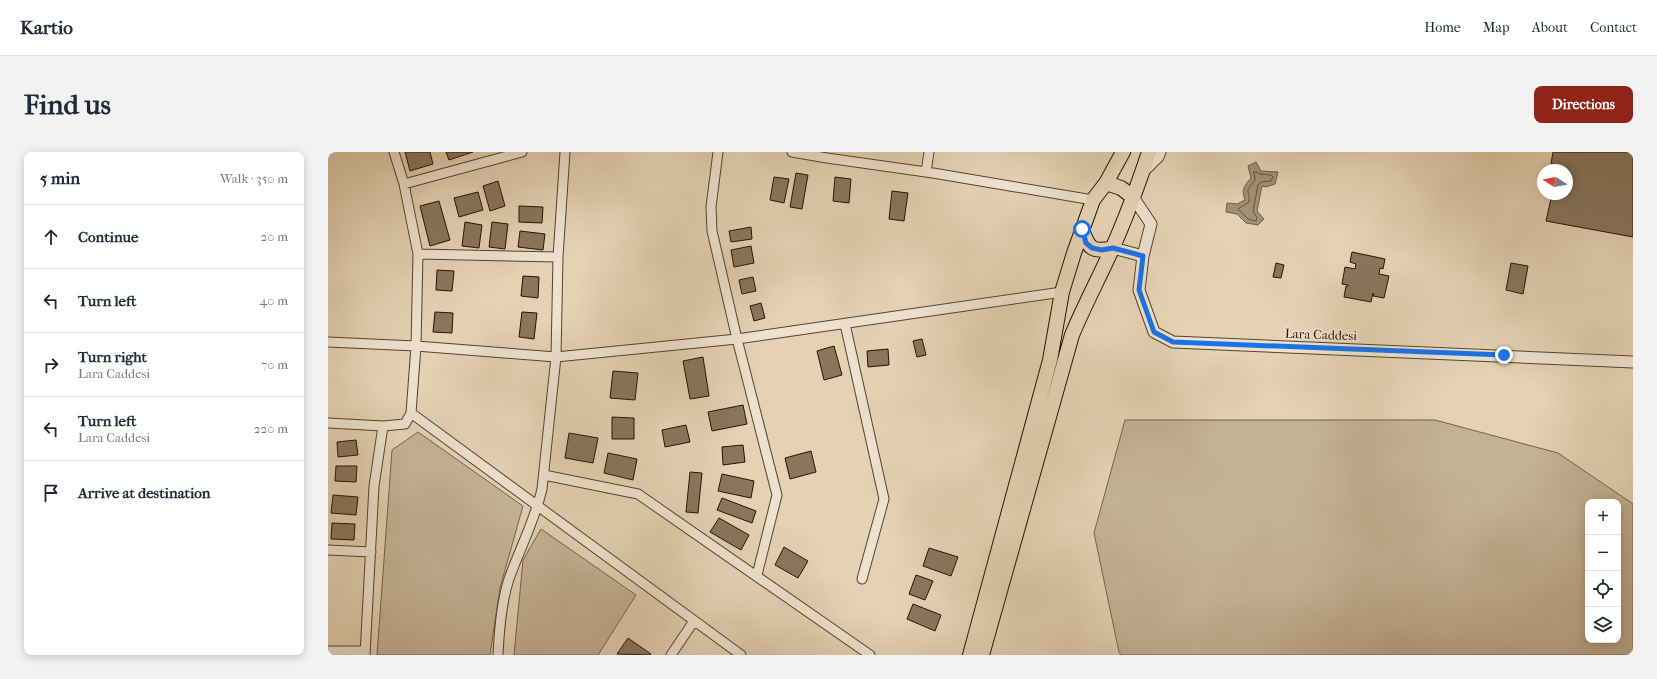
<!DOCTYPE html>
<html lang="en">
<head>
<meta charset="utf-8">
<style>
	:root { --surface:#fff; --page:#f2f2f3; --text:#1f2937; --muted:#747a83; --line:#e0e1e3; --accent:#8f2418 }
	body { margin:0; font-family:"IM FELL French Canon",serif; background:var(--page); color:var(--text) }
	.controls { position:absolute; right:12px; bottom:12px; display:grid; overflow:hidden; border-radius:8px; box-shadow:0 2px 10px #0003 }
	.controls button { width:36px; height:36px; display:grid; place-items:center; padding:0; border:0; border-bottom:1px solid var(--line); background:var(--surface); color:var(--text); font:20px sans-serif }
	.compass { position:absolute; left:1209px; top:12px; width:36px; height:36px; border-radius:50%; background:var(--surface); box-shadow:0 2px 10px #0003; rotate:281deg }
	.stop { position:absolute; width:12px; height:12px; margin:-9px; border:3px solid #1a73e8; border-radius:50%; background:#fff }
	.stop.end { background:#1a73e8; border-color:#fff; box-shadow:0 1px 4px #0008 }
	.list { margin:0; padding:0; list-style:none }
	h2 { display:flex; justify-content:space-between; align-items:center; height:52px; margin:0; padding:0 16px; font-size:17px }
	h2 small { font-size:13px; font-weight:400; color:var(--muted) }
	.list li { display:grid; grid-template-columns:26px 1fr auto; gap:12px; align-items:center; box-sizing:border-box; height:64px; padding:0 16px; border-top:1px solid var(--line) }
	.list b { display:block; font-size:15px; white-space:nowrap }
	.list p { margin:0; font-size:13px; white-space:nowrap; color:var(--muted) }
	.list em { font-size:13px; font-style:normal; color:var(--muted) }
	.icon { flex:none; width:22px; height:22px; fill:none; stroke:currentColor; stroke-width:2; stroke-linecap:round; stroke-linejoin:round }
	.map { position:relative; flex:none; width:1305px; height:503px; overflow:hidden; border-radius:8px }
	header { display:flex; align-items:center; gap:24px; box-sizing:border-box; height:56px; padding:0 20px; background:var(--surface); border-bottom:1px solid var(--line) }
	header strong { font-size:19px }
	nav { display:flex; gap:22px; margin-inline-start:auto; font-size:14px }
	.intro { display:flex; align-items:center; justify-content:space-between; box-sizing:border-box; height:96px; padding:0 24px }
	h1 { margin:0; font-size:28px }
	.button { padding:10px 18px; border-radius:8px; background:var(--accent); color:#fff; font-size:14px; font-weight:700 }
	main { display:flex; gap:24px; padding:0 24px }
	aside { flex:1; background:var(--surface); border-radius:8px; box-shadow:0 2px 10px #0003 }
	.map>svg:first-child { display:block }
</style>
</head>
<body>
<header>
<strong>Kartio</strong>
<nav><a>Home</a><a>Map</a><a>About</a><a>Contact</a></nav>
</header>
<div class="intro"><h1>Find us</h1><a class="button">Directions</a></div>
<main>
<aside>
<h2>5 min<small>Walk · 350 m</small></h2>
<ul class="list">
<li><svg class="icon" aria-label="ahead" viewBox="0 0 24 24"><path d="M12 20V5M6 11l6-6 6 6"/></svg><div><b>Continue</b></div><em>20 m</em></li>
<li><svg class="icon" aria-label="left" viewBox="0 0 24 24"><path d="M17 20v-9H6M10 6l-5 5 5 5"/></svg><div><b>Turn left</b></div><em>40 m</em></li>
<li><svg class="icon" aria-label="right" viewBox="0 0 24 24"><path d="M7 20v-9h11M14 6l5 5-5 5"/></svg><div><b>Turn right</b><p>Lara Caddesi</p></div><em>70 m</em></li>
<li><svg class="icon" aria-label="left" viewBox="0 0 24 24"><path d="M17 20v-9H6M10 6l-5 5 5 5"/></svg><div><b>Turn left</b><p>Lara Caddesi</p></div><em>220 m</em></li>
<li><svg class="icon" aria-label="arrive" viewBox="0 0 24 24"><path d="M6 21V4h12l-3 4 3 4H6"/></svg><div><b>Arrive at destination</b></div></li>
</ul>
</aside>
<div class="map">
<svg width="1305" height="503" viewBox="0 0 1305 503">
	<rect width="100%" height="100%" fill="#e4d2b3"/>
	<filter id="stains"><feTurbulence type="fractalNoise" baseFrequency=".005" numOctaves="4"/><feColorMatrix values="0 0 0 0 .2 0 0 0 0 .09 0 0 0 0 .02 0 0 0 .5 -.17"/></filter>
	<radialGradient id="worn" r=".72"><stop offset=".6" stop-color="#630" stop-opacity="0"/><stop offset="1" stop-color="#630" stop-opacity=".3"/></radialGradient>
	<path fill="#c4b295" stroke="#75624a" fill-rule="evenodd" d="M797,268H1107L1230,301L1305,352V503H793L791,500L766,381ZM1260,350H1290V488H1260Z
		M90,280L195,354L172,436L162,503H49L64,298Z
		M213,377L308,443L270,503H186L195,408Z"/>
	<path fill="#a39176" stroke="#715f47" d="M928,10L933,19L950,20L947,32L938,35L934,34L929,59L936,67L930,73L918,71L909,62L898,60L899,51L909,52L917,48C913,38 916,34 923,26L920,14Z"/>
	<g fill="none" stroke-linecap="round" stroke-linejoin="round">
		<path stroke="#64523b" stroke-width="1" d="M926,20H929L932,22L943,23L945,25L943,29L933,30L930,33L925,59L929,66L928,69L920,67L910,57L921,50C922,35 915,43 927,28Z"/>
	</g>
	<path fill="#89765d" stroke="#261300" d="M77,0H102L105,12L82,19Z
		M118,0H145L121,8Z
		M1225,0H1305V85L1218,69L1224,42H1239V18H1228L1229,13L1223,12Z
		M468,21L480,23L474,57L462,55Z
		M446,25L461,27L456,51L442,48Z
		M507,25L523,27L521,51L505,49Z
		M170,29L177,54L162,59L155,34Z
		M564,39L580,41L576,69L561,67Z
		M150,40L155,58L131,65L126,46Z
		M111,49L122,88L102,94L92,54Z
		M191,54L215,55L214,71L191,70Z
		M137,70L154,73L151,96L134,94Z
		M164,70L180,72L177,97L161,95Z
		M423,75L424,87L403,90L401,79Z
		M192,79L217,82L215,98L190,95Z
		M423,94L426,111L406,115L403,98Z
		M1024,100L1057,107L1055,117L1052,116L1051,122L1061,124L1056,146L1045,144L1046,142L1045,141L1043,150L1016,145L1018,134H1020V133L1014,132L1017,115L1027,117L1028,112L1022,110Z
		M948,111L956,113L953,126L945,125Z
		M1183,111L1200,114L1195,142L1178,138Z
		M109,118L126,119L124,139L108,138Z
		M195,124L211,125L210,146L193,144Z
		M425,125L428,139L414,142L411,128Z
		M433,151L437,166L426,169L422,154Z
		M107,160L125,161L124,181L105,180Z
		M194,160L209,161L206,187L191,185Z
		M594,187L598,203L589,205L585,189Z
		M506,194L514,223L496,228L489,199Z
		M560,197L561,213L540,215L539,199Z
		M375,205L381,244L362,247L355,209Z
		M285,219L310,221L307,248L282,246Z
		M415,253L419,272L384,279L380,260Z
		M284,265L306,266V287H284Z
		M358,273L362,290L337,295L334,278Z
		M241,281L270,286L265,311L237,306Z
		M28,288L30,303L10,305L9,290Z
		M415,293L417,310L395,313L394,295Z
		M483,299L488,320L462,327L457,306Z
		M280,301L309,307L305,328L276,321Z
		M8,314H29L28,330L7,329Z
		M362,320L374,321L370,361L358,360Z
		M394,322L426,329L423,346L390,339Z
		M5,343L30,345L28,363L3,361Z
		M394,346L428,359L424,371L389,358Z
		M391,366L421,383L413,398L382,380Z
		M4,371L27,372L26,388L3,387Z
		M456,395L480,409L470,426L447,413Z
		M601,396L630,405L623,424L595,414Z
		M588,423L605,429L597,448L581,442Z
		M585,452L613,463L607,479L579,467Z
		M300,486L323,502L322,503L289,502Z"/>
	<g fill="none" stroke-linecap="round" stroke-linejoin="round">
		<g stroke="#56432d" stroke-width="11">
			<path id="minor" d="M390,0L383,55L384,79L409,187L449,343L429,423
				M464,0L499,6L605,21L765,48
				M817,19L831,5L833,0
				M598,20L601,0
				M76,32L194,0
				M90,102L230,105
				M517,172L556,347L534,427
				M0,190L88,194L228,205L409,187L734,140
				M83,261L413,503
				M0,271L55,274L77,272L83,261L88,194L90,102L76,32L66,0
				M216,323L310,342L542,503
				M0,398L43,400
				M0,499H37
				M37,503L46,334L55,274
				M170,503C171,481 174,448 181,427C192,396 207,368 214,337L228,205L230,105L237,0
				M343,503L366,469"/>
		</g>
		<g stroke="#56432d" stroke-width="13">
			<path id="tertiary" d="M805,45L823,72L815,104L811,138L826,180L845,190L1305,210
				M785,96L815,104"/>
		</g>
		<g stroke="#261300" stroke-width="16">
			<path id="primary" d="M778,31L793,36L805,45
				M754,77C760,96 764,101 785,96
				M642,503L722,208L734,140L746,101L765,48L778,31L795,0
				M654,503L744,183C756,154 771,126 784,97C798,66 810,33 821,0"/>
		</g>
		<use href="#minor" stroke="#ede2ce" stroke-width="9"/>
		<use href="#tertiary" stroke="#ede2ce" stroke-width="11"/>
		<use href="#primary" stroke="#e4d2b3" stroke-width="14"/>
	</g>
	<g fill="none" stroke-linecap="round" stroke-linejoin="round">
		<path stroke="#1a73e8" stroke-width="5" d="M754,77L758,91L764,96L774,98L785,96L815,104L811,138L826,180L845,190L1176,203"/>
	</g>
	<g text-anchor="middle" stroke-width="3" stroke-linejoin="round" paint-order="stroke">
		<g font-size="13" fill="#261300" stroke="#ede2ce">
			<text transform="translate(993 182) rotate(2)" y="5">Lara Caddesi</text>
		</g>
	</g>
	<rect width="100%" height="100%" filter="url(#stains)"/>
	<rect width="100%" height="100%" fill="url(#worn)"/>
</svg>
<div class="controls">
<button>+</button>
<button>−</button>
<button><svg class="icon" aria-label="locate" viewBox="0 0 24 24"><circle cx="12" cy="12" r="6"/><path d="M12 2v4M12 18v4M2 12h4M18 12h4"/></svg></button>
<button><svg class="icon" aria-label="layers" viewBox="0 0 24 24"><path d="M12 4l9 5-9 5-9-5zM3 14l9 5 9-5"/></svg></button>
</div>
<svg class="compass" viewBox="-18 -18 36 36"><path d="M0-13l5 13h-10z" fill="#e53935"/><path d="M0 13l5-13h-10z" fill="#747a83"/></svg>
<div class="stop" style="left:754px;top:77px"></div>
<div class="stop end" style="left:1176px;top:203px"></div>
</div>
</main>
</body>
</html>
